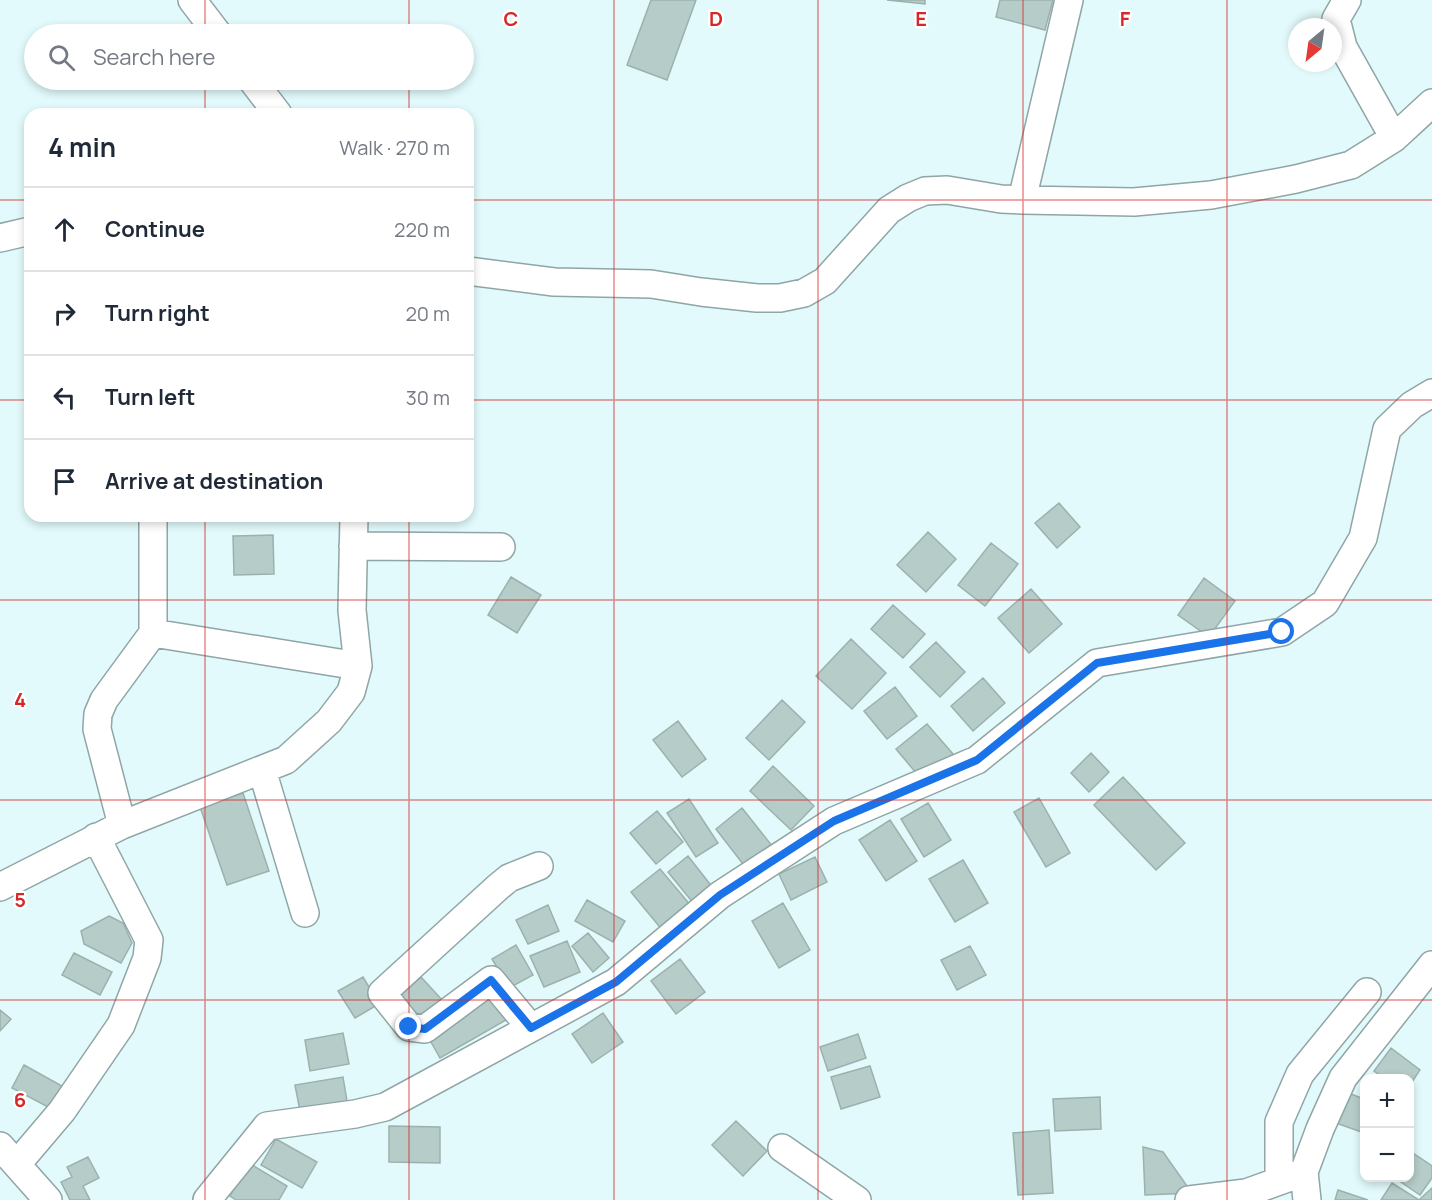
<!DOCTYPE html>
<html lang="en">
<head>
<meta charset="utf-8">
<style>
	:root { --surface:#fff; --page:#f6f6f7; --text:#1f2937; --muted:#747a83; --line:#e0e1e3 }
	body { margin:0; font-family:Manrope,sans-serif; background:var(--page); color:var(--text) }
	.controls { position:absolute; right:18px; bottom:18px; display:grid; overflow:hidden; border-radius:12px; box-shadow:0 3px 9px #0003 }
	.controls button { width:54px; height:54px; display:grid; place-items:center; padding:0; border:0; border-bottom:2px solid var(--line); background:var(--surface); color:var(--text); font:30px sans-serif }
	.compass { position:absolute; left:1288px; top:18px; width:54px; height:54px; border-radius:50%; background:var(--surface); box-shadow:0 3px 9px #0003; rotate:209deg }
	.stop { position:absolute; width:18px; height:18px; margin:-14px; border:4px solid #1a73e8; border-radius:50%; background:#fff }
	.stop.end { background:#1a73e8; border-color:#fff; box-shadow:0 2px 6px #0008 }
	.list { margin:0; padding:0; list-style:none }
	h2 { display:flex; justify-content:space-between; align-items:center; height:78px; margin:0; padding:0 24px; font-size:26px }
	h2 small { font-size:20px; font-weight:400; color:var(--muted) }
	.list li { display:grid; grid-template-columns:39px 1fr auto; gap:18px; align-items:center; box-sizing:border-box; height:84px; padding:0 24px; border-top:2px solid var(--line) }
	.list b { display:block; font-size:22px; white-space:nowrap }
	.list em { font-size:20px; font-style:normal; color:var(--muted) }
	.icon { flex:none; width:33px; height:33px; fill:none; stroke:currentColor; stroke-width:2; stroke-linecap:round; stroke-linejoin:round }
	.map { position:relative; flex:none; width:1432px; height:1200px; overflow:hidden }
	.search { position:absolute; background:var(--surface); box-shadow:0 3px 9px #0003; left:24px; top:24px; width:450px; height:66px; display:flex; align-items:center; gap:15px; box-sizing:border-box; padding:0 21px; border-radius:33px; color:var(--muted); font-size:22px }
	.panel { position:absolute; background:var(--surface); box-shadow:0 3px 9px #0003; left:24px; top:108px; width:450px; height:414px; border-radius:18px }
	.map>svg:first-child { display:block }
</style>
</head>
<body>
<div class="map">
<svg width="1432" height="1200" viewBox="0 0 1432 1200">
	<rect width="100%" height="100%" fill="#e2fafb"/>
	<path fill="#b6ccc8" stroke="#9cb1ad" stroke-width="1.5" d="M651,0H696L667,80L627,65Z
		M887,0H925V4Z
		M1000,0H1053L1045,30L996,17Z
		M1059,503L1080,527L1057,548L1035,523Z
		M928,532L956,559L926,592L897,565Z
		M273,535L274,574L234,575L233,536Z
		M991,543L1018,564L985,606L958,585Z
		M511,577L541,595L517,633L488,615Z
		M1204,578L1235,601L1209,637L1178,615Z
		M1031,589L1062,624L1029,653L998,618Z
		M893,605L925,634L903,658L871,629Z
		M851,639L886,673L852,709L816,676Z
		M936,642L965,672L940,697L910,667Z
		M983,678L1005,703L973,731L951,706Z
		M895,687L917,716L887,739L864,711Z
		M782,700L805,722L769,760L746,738Z
		M678,721L706,759L682,777L653,740Z
		M927,724L953,754L922,780L896,749Z
		M1091,753L1109,772L1089,792L1071,773Z
		M773,766L814,806L791,830L750,791Z
		M1123,777L1185,843L1156,870L1094,805Z
		M243,793L269,871L227,885L200,807Z
		M1039,798L1070,853L1046,867L1014,812Z
		M689,799L718,843L696,857L667,813Z
		M928,803L951,840L924,857L901,819Z
		M742,808L773,847L746,868L716,829Z
		M657,811L683,842L656,864L630,833Z
		M890,820L917,861L886,881L859,840Z
		M688,856L713,888L694,904L668,872Z
		M815,857L827,882L791,900L779,874Z
		M963,860L988,903L955,922L929,879Z
		M660,869L692,907L663,931L631,892Z
		M587,900L625,921L613,942L575,921Z
		M783,903L810,950L779,968L752,921Z
		M548,905L559,931L528,944L516,920Z
		M109,916L123,923L132,943L121,963L84,944L81,931Z
		M588,933L609,958L593,972L572,946Z
		M567,941L580,972L544,987L530,956Z
		M516,945L533,975L509,988L492,959Z
		M970,946L986,975L957,990L941,960Z
		M74,953L112,972L100,995L62,975Z
		M680,959L705,992L676,1014L651,981Z
		M363,977L379,1004L355,1018L338,991Z
		M421,977L444,1002L422,1023L398,998Z
		M492,997L506,1020L440,1058L427,1035Z
		M0,1010L11,1019L0,1031Z
		M603,1013L623,1042L592,1063L572,1034Z
		M343,1033L349,1064L310,1071L305,1040Z
		M858,1034L866,1058L828,1071L820,1047Z
		M1391,1048L1420,1070L1410,1085V1078H1384L1374,1071Z
		M24,1065L62,1086L50,1108L12,1088Z
		M870,1066L880,1097L841,1109L831,1077Z
		M343,1077L348,1107L301,1116L295,1085Z
		M1346,1092L1364,1099V1133L1336,1123Z
		M1100,1097L1101,1129L1055,1131L1053,1099Z
		M736,1121L767,1151L743,1176L712,1145Z
		M389,1126L440,1127V1163L389,1162Z
		M1049,1130L1053,1193L1018,1195L1013,1133Z
		M276,1139L317,1162L302,1188L261,1165Z
		M1143,1147L1163,1152L1192,1193L1145,1195Z
		M1410,1151L1432,1166V1178L1420,1195L1395,1178H1410Z
		M88,1157L99,1178L83,1186L90,1200H70L61,1182L72,1177L67,1167Z
		M249,1163L287,1186L279,1200H236L230,1196Z
		M1392,1183L1419,1200H1381Z
		M1432,1188V1200H1421L1420,1199Z
		M1338,1190L1368,1200H1335Z"/>
	<g fill="none" stroke-linecap="round" stroke-linejoin="round">
		<g stroke="#8fa5a6" stroke-width="30">
			<path id="minor" d="M192,0L218,34
				M1347,0L1336,19L1343,47L1394,138
				M252,80L278,114
				M1022,200L1069,0
				M0,238L30,231
				M468,271L554,282L651,284L701,292L757,298H780L804,293L825,281L889,210L908,198L925,191L947,190L1001,199L1022,200L1134,202L1211,195L1296,179L1351,165L1394,138L1432,103
				M353,546L501,547
				M153,633L358,666
				M262,770L305,913
				M122,825L97,729L98,714L104,700L153,633V516
				M0,887L122,825L286,760L329,721L351,692L358,666L352,610L354,516
				M531,1028L491,980L425,1029L409,1027L382,993L498,887L509,878L539,866
				M0,1146L48,1200
				M782,1148L857,1200
				M17,1164L62,1111L121,1025L147,958L149,940L96,837
				M1279,1181V1122L1300,1074L1367,992
				M207,1200L267,1126L355,1114L385,1107L616,982L720,895L834,821L977,760L1097,663L1282,632L1325,603L1363,538L1387,429L1412,405L1432,393
				M1189,1200L1246,1193L1296,1175
				M1307,1200L1304,1172L1320,1129L1343,1078L1432,965"/>
		</g>
		<use href="#minor" stroke="#fff" stroke-width="27"/>
	</g>
	<g fill="none" stroke-linecap="round" stroke-linejoin="round">
		<path stroke="#1a73e8" stroke-width="8" d="M409,1027L425,1029L491,980L531,1028L616,982L720,895L834,821L977,760L1097,663L1282,632"/>
	</g>
	<path fill="none" stroke="#d62828" stroke-width="1.5" stroke-opacity="0.55" d="M205,0V34M409,0V34M614,0V1200M818,0V1200M1023,0V1200M1227,0V1200M205,80V114M409,80V114M0,200H30M468,200H1432M0,400H30M468,400H1432M205,516V1200M409,516V1200M0,600H1432M0,800H1432M0,1000H1432"/>
	<g font-size="20" text-anchor="middle" font-weight="bold" fill="#d62828" stroke="#fff" stroke-width="4.5" stroke-linejoin="round" paint-order="stroke">
		<text x="511" y="26">C</text>
		<text x="716" y="26">D</text>
		<text x="921" y="26">E</text>
		<text x="1125" y="26">F</text>
		<text x="20" y="707">4</text>
		<text x="20" y="907">5</text>
		<text x="20" y="1107">6</text>
	</g>
</svg>
<div class="controls">
<button>+</button>
<button>−</button>
</div>
<svg class="compass" viewBox="-18 -18 36 36"><path d="M0-13l5 13h-10z" fill="#e53935"/><path d="M0 13l5-13h-10z" fill="#747a83"/></svg>
<div class="stop" style="left:1282px;top:632px"></div>
<div class="stop end" style="left:409px;top:1027px"></div>
<div class="search"><svg class="icon" aria-label="search" viewBox="0 0 24 24"><circle cx="10" cy="10" r="6"/><path d="M15 15l6 6"/></svg>Search here</div>
<section class="panel">
<h2>4 min<small>Walk · 270 m</small></h2>
<ul class="list">
<li><svg class="icon" aria-label="ahead" viewBox="0 0 24 24"><path d="M12 20V5M6 11l6-6 6 6"/></svg><div><b>Continue</b></div><em>220 m</em></li>
<li><svg class="icon" aria-label="right" viewBox="0 0 24 24"><path d="M7 20v-9h11M14 6l5 5-5 5"/></svg><div><b>Turn right</b></div><em>20 m</em></li>
<li><svg class="icon" aria-label="left" viewBox="0 0 24 24"><path d="M17 20v-9H6M10 6l-5 5 5 5"/></svg><div><b>Turn left</b></div><em>30 m</em></li>
<li><svg class="icon" aria-label="arrive" viewBox="0 0 24 24"><path d="M6 21V4h12l-3 4 3 4H6"/></svg><div><b>Arrive at destination</b></div></li>
</ul>
</section>
</div>
</body>
</html>
